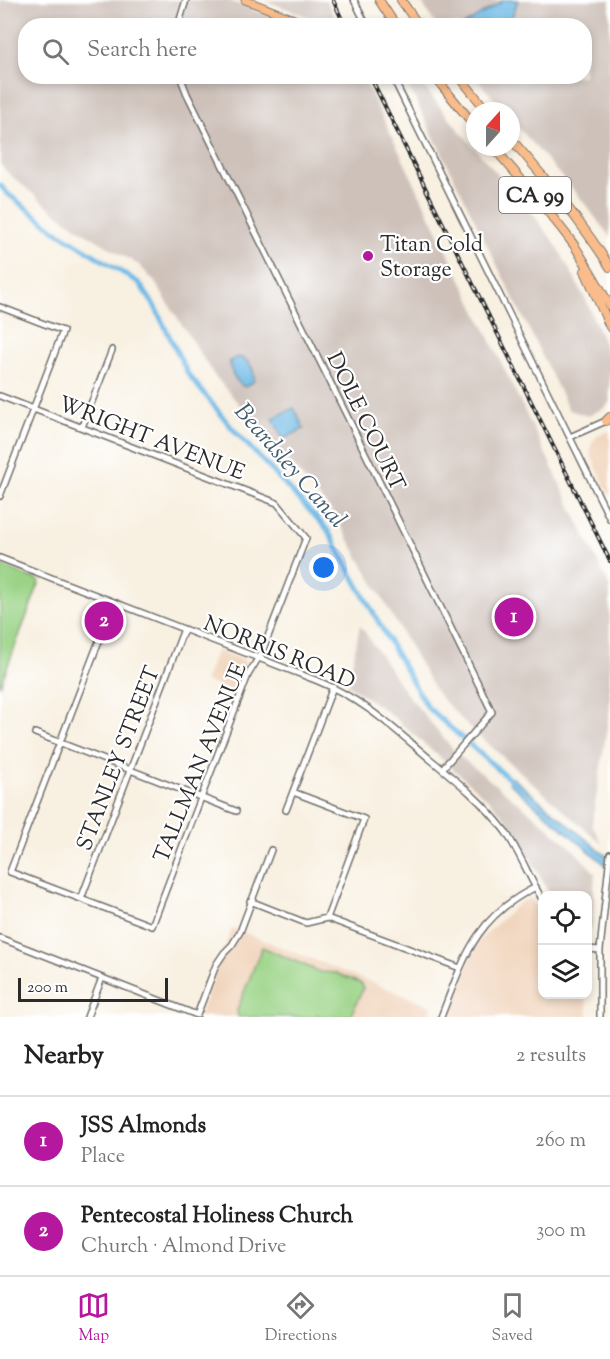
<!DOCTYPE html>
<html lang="en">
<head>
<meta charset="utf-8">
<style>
	:root { --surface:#fff; --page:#f6f6f6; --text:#222; --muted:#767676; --line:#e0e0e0; --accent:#b5179e }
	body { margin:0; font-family:"Sorts Mill Goudy",serif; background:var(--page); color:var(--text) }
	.controls { position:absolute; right:18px; bottom:18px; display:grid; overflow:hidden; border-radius:12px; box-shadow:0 3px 9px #0003 }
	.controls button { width:54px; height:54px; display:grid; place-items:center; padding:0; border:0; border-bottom:2px solid var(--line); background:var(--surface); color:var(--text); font:30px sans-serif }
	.compass { position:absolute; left:466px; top:102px; width:54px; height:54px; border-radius:50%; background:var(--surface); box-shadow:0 3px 9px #0003; rotate:21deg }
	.scale { position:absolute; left:18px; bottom:15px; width:150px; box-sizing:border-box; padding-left:6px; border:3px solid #2b2b2b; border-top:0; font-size:16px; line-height:21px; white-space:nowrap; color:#2b2b2b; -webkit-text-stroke:4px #fff; paint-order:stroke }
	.you { position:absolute; left:324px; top:568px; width:21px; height:21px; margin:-15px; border:4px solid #fff; border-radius:50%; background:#1a73e8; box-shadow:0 0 0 9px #1a73e833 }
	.badge { display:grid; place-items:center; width:39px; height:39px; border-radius:50%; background:var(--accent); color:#fff; font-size:20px; font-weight:700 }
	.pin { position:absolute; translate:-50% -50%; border:3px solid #fff; box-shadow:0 2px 6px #0006 }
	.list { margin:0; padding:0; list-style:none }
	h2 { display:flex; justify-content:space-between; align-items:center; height:78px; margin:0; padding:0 24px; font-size:26px }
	h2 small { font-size:20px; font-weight:400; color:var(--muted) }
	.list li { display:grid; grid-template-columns:39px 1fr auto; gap:18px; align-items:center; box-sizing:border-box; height:90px; padding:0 24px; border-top:2px solid var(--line) }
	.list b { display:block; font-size:22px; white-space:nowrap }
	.list p { margin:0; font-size:20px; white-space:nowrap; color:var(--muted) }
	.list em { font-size:20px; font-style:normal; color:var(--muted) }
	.icon { flex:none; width:33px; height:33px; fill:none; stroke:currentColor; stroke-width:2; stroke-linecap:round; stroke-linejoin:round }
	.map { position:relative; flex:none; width:610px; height:1017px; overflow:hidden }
	.search { position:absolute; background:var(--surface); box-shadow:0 3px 9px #0003; left:18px; right:18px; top:18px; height:66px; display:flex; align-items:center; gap:15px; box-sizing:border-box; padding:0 21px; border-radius:24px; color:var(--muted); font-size:22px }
	.sheet { height:258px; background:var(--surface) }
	nav { display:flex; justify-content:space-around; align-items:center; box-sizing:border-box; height:84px; border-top:2px solid var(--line); background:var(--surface); font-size:16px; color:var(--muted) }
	nav a { display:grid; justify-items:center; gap:3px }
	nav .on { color:var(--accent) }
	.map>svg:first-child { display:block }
</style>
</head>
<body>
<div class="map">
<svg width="610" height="1017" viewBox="0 0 610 1017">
	<rect width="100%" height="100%" fill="#fff"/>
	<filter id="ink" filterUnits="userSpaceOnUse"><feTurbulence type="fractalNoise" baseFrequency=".0167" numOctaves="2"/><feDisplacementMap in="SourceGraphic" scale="12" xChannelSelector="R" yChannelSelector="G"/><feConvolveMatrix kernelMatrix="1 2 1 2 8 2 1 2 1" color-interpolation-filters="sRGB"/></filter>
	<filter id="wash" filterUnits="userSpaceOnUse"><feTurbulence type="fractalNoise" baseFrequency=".008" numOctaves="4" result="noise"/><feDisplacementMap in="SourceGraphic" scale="24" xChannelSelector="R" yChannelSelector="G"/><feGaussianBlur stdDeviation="1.35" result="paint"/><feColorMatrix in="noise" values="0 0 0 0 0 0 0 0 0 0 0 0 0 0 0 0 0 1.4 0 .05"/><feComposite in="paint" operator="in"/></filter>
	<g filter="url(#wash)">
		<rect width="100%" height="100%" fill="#f8f0e1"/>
		<path fill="#f1d5bd" d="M610,431V496L591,455V444L597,436Z
			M217,650L243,660L245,662V665L233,692L204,681Z
			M528,899H531L542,919V994L586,995L588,1017H447L465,969L480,940L519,903Z
			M232,928L432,1006L428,1017H199Z"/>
		<path fill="#cec1ba" d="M0,0H227L293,25L26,26V76L363,77L610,587V709L592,824L602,844L479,736L464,722L436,692L334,514L214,375L154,281L139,265L85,233L56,213L8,173L0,164Z
			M264,0H326L339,25H330Z
			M420,0H610V237L582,200L511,119V111H504L475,77L584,76V26L436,25Z
			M404,77H416L458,129L536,218L558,248L586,300L601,336L610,362V402L604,408L588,416L569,410Z
			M360,625L406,693L457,754L536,817L571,847L595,873L592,927L588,931V896L550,895L520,839L507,820L491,802L389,713L348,685Z"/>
		<path fill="#9ad385" stroke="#627f58" stroke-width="1.5" d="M0,565L40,581L0,686Z
			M262,947L320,972L336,973L362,984L363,988L350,1017H321L317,1014L315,1017H238L237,1010Z"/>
		<path fill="#6bb8e5" stroke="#4b7288" stroke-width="1.5" d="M504,0H518L509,25H464Z
			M237,357C249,358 255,370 254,381L245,387C236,383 229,370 230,361Z
			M294,408L304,429L283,439L273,418Z
			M513,778L610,859V869L509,783Z"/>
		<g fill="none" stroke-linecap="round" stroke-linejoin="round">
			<path stroke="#6bb8e5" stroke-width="5" d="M0,185L8,194L56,231L139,283L154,305L188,374L232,428L327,529L395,652L428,708L515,784"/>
		</g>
	</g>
	<g filter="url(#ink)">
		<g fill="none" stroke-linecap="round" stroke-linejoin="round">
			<g stroke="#73706b" stroke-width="8">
				<path id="minor" d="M354,0L367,26
					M178,26L186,0
					M180,76L187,94L349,420L492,712L442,769
					M392,76L610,519
					M0,307L63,331L0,496
					M0,396L277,503L306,538L262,652L248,675L152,926L10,872L114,602
					M82,427L112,350
					M570,437L608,420
					M0,558L318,681C364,700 392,727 430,759C457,781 484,803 505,831C520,853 529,877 542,899
					M35,733L236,811
					M293,792L364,819L327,918
					M286,810L333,687
					M81,899L184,629
					M250,901L306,923L327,918
					M327,918L460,968
					M0,938L197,1015
					M588,949L600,950
					M197,1015L216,965L224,953L232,945L240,932L271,850
					M87,1017L102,978
					M441,1017C464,958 475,917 536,887
					M600,1017V950L610,854"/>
			</g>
			<g stroke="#73706b" stroke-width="9">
				<path id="major" d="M245,0L312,26"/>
			</g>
			<g stroke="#73706b" stroke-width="10">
				<path id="highway" d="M379,0L396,26
					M401,0L419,26
					M434,76L475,126
					M459,76L487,111
					M511,139C547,180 581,221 610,267
					M493,147C521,179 549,211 574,245C587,265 598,285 610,306
					M585,271L610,327
					M606,421L610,417"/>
			</g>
			<use href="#minor" stroke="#fff" stroke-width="5"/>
			<use href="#major" stroke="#f9bc8a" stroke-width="7"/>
			<use href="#highway" stroke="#f9bc8a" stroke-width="8"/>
			<g stroke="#2b2b2b" stroke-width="4">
				<path id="rail" d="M333,0L345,26
					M370,76L610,561"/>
			</g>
			<use href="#rail" stroke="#fff" stroke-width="1.5" stroke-dasharray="4.5" stroke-linecap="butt"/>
		</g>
	</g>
	<circle fill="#b5179e" stroke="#fff" stroke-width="2" cx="368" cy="256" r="6"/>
	<g text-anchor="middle" stroke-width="4.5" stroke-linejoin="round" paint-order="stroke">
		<rect fill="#fff" stroke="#6b6b6b" stroke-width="1.5" x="499" y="177" width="72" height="36" rx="4.5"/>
		<g font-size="21" font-weight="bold" fill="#2b2b2b">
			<text x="535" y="202">CA 99</text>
		</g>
		<g font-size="22" fill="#2b2b2b" stroke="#fff" text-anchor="start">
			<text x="380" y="251">Titan Cold<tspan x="380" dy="25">Storage</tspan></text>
		</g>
		<g font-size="22" fill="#2b2b2b" stroke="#fff">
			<text transform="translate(367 421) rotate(64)" y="8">DOLE COURT</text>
			<text transform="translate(152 437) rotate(21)" y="8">WRIGHT AVENUE</text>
			<text transform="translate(280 651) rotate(22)" y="8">NORRIS ROAD</text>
			<text transform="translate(117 758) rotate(-69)" y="8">STANLEY STREET</text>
			<text transform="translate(199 762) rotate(-68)" y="8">TALLMAN AVENUE</text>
		</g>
		<g font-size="24" font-style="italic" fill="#415c6c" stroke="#fff">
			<text transform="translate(291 465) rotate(49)" y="8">Beardsley Canal</text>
		</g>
	</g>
</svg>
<div class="controls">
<button><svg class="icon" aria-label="locate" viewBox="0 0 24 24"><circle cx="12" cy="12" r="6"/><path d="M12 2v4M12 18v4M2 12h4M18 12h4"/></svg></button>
<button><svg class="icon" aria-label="layers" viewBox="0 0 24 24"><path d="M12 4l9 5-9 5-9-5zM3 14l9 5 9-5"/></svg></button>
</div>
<svg class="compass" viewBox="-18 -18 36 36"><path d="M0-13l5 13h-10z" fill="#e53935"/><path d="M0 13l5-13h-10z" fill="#767676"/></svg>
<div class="scale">200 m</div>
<div class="you"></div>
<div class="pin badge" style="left:514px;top:617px">1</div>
<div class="pin badge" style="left:104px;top:621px">2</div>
<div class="search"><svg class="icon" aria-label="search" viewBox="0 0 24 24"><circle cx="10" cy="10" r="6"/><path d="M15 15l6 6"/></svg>Search here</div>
</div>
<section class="sheet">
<h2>Nearby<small>2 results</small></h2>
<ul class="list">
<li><span class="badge">1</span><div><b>JSS Almonds</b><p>Place</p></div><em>260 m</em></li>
<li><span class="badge">2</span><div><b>Pentecostal Holiness Church</b><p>Church · Almond Drive</p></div><em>300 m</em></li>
</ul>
</section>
<nav>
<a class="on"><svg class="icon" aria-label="map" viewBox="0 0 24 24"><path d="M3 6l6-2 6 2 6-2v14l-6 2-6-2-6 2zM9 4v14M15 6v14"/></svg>Map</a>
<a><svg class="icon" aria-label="directions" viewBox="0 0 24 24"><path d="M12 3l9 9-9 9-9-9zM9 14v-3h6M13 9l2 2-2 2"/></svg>Directions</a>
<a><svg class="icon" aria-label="saved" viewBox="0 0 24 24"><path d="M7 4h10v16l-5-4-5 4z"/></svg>Saved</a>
</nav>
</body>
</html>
